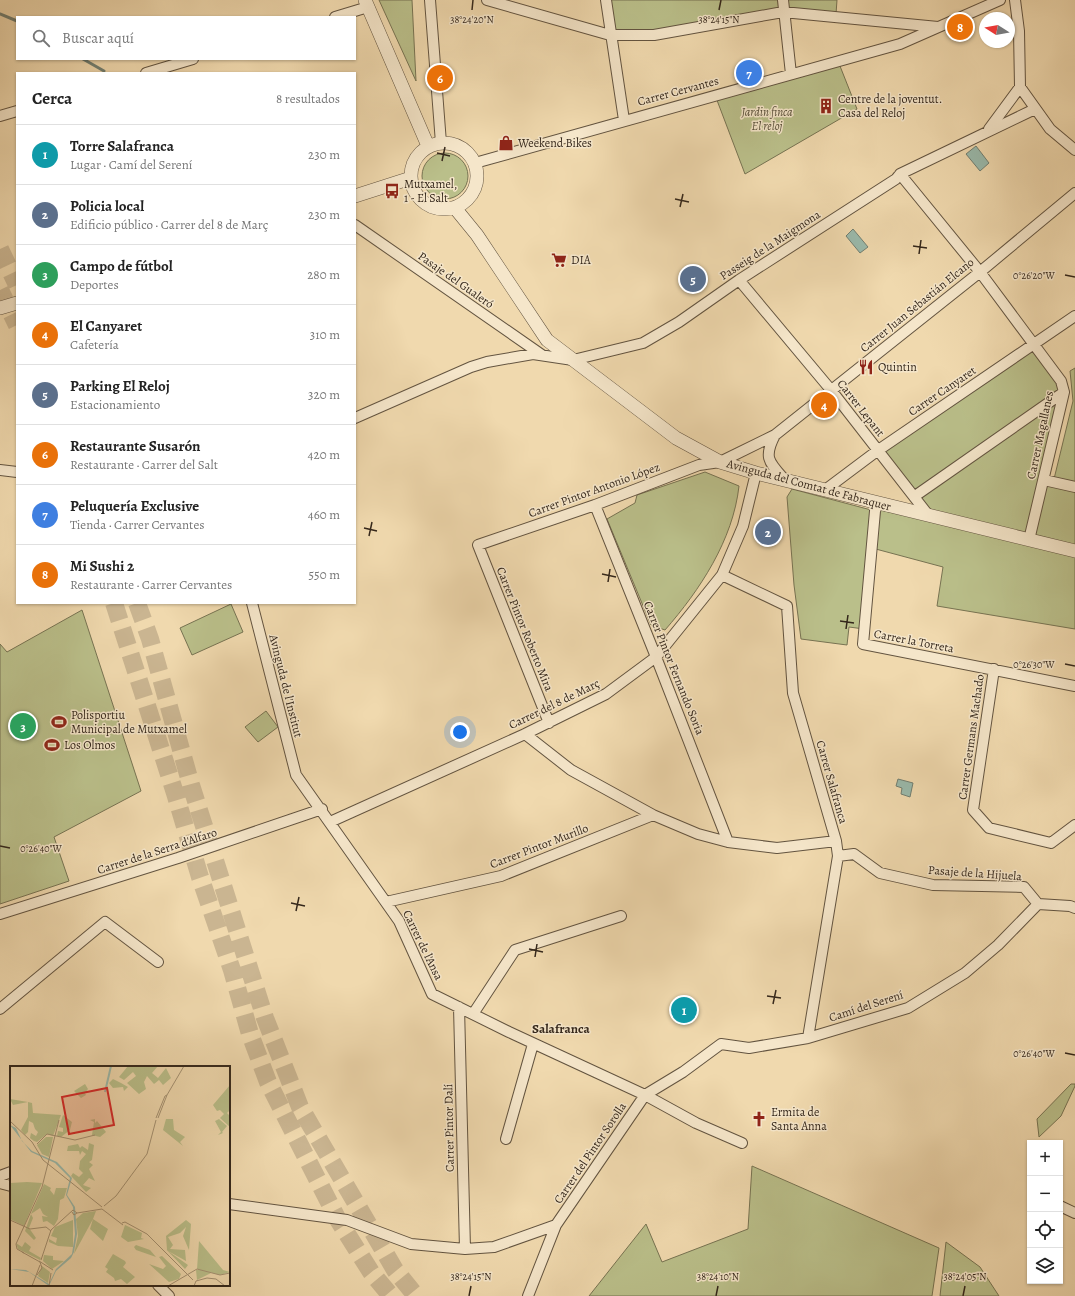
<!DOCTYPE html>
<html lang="es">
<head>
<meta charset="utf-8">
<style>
	:root { --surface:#fff; --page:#f2f2f2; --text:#222; --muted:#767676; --line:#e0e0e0; --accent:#ea580c }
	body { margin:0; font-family:Alegreya,serif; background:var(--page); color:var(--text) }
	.controls { position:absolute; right:12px; bottom:12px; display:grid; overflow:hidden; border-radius:0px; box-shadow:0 1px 3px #0004 }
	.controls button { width:36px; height:36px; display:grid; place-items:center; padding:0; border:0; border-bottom:1px solid var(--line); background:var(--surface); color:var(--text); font:20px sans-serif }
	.compass { position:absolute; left:979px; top:12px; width:36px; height:36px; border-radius:50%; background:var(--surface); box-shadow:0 1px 3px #0004; rotate:281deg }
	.you { position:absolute; left:460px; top:732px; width:14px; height:14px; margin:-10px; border:3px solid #fff; border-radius:50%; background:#1a73e8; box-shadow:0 0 0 6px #1a73e833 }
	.badge { display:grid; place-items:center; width:26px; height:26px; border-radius:50%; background:var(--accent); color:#fff; font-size:13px; font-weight:700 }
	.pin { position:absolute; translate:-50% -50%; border:2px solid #fff; box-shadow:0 1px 4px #0006 }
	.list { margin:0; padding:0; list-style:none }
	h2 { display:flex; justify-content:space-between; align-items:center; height:52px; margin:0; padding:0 16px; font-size:17px }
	h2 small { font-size:13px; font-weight:400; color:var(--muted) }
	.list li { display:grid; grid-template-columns:26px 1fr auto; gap:12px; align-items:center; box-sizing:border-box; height:60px; padding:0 16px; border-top:1px solid var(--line) }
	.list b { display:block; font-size:15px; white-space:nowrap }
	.list p { margin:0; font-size:13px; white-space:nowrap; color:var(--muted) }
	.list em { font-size:13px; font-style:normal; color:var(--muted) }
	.icon { flex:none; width:22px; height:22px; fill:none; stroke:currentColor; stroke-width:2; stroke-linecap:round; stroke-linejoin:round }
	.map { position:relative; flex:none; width:1075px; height:1296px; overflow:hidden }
	.search { position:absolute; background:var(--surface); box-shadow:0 1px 3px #0004; left:16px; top:16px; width:340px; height:44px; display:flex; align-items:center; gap:10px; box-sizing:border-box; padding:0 14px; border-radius:0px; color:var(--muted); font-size:15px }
	.panel { position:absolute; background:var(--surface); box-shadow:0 1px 3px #0004; left:16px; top:72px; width:340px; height:532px; border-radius:0px }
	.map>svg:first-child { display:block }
</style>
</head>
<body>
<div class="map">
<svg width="1075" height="1296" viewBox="0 0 1075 1296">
	<rect width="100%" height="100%" fill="#f0d9ae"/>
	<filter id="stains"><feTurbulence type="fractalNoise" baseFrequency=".005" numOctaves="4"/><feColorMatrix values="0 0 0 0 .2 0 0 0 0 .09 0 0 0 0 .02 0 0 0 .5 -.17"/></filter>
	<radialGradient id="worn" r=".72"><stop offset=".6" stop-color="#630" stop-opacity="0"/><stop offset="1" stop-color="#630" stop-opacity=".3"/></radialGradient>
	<path fill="#babf8a" stroke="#777352" d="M379,0H412L416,81Z
		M606,0H783V12L654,35H610Z
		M788,0H837L836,14L788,9Z
		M838,61L857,109L745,174L715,95Z
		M422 176a23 23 0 1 1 46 0a23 23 0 1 1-46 0Z
		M1034,345L1064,392L1044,480L1075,487V629L937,606L943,567L872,548L864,629L849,627L847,645L801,639L794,585L787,497L792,489L875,511L878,503L928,515L877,451Z
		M1075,368V484L1054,479L1073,401L1070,371Z
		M705,472L739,486C733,540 700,590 665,630L651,625L607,519L635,503L637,495Z
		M231,604L243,632L192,655L180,628Z
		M82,610L141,791L54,837L69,881L0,904V644L7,652Z
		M266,711L278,727L258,742L245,727Z
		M1071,1084H1075V1086L1061,1116L1039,1137L1037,1119Z
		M752,1166L939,1248L932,1296H589L646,1224L662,1262L748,1229Z
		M946,1242L980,1267L999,1296H940Z"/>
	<path fill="#9abaac" stroke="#717f72" d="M976,146L989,163L980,171L966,154Z
		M853,229L868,247L860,253L846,236Z
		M898,779L913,783L910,797L901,794L902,788L896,786Z"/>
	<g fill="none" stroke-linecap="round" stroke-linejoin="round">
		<path stroke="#717f72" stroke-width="3" d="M0,14L17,21
			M83,59L104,71"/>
		<path stroke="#cab591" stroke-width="18" stroke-dasharray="18 9" stroke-linecap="butt" d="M0,249L17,285
			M0,290L17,325
			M114,603L175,793L200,877L232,970L250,1034L268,1082L337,1218L371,1272L391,1296
			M137,603L150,639L191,785L265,1018L300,1107L395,1270L416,1296"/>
		<g stroke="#635440" stroke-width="12">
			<path id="minor" d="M430,0L441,143
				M487,0L610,35H654L783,12L938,27
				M606,0L624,120
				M783,0L791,74
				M1015,0L1019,31L1020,87L1050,129L1075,150
				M335,17L368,7
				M146,73L193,59
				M0,116L17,111
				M989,129L1020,87
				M475,163L900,44L1000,0
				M900,174L980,272L1061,381L1064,392L1029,540
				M355,225L542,355
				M739,280L831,390L929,516
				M355,418L471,367L487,362L533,354L573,360L643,343L679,322L739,280L896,179L900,174L1035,109
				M775,435C763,458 769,462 785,480
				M0,470L17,472
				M1044,480L1075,487
				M825,490L877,451L1075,316
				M915,496L1064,392
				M878,503L875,511L863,644L1075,686
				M595,505L656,657L728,842
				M722,575L787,606L793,693L836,841L838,856L808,1038
				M252,603L296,775L399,921L432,994L509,1032L645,1095L696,1123L742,1143
				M994,669L973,810L989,828L1051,843L1075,825
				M549,723L478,545L595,505L699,465L720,462L775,435L980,272L1075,193
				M525,734L571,770L653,815L698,834L728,842L777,848L836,841
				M330,822L525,734L606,694L656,657L722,575L743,526L756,473
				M838,856L854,854L880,873L933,885L1024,887L1038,904
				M386,902L501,876L653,815
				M0,914L178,858L322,809
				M459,1007L465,1249
				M0,1009L105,922L158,962
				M473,1014L515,950L621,916
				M506,1139L533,1044
				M0,1176L11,1172
				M0,1183L11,1186
				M229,1204L347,1220L411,1244L465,1249L494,1247L556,1225
				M1060,1206L1075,1213
				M158,1285L169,1296
				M528,1296L556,1225L645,1095L683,1072L721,1044L749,1048L808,1038L908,1008L965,973L998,945L1038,904L1070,906L1075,908"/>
		</g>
		<g stroke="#635440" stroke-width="14">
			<path id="tertiary" d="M365,0L428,146
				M411 176a33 33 0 1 1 66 0a33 33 0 1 1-66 0Z
				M355,196L411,178
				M455,208L477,235L547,340L676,438L720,462L756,473L1075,551
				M0,308L17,303"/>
		</g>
		<use href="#minor" stroke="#f5e6ca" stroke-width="10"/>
		<use href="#tertiary" stroke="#f5e6ca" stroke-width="13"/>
	</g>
	<path fill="none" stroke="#34271b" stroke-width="1.5" d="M472,10L473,0M719,10L721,0M437,153L450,156M442,161L445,147M675,199L689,202M680,207L683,194M913,246L927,248M919,254L921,240M1065,275L1075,277M364,528L377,531M369,536L372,522M602,574L616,577M608,582L610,569M840,621L854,623M846,629L848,615M1065,664L1075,666M0,846L10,848M291,903L305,906M296,911L299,897M529,949L543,952M535,957L537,944M767,996L781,998M773,1004L776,990M1065,1053L1075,1055M469,1296L471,1286M716,1296L718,1286M963,1296L965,1286"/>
	<defs>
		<g id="building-bare" transform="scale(1.2)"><path d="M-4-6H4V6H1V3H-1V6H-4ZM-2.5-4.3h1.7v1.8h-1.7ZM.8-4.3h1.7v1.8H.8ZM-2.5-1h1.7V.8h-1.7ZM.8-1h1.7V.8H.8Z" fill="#8f2418" stroke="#f5e6ca" stroke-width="2.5" paint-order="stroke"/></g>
		<g id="shop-bare" transform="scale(1.2)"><path d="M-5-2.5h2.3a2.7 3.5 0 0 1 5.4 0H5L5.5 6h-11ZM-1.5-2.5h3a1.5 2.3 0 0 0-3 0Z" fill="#8f2418" stroke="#f5e6ca" stroke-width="2.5" paint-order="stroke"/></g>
		<g id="bus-bare" transform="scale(1.2)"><path d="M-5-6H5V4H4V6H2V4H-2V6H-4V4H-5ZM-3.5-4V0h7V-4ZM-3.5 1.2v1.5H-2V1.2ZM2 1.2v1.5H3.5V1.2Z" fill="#8f2418" stroke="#f5e6ca" stroke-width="2.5" paint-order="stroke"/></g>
		<g id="supermarket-bare" transform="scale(1.2)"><path d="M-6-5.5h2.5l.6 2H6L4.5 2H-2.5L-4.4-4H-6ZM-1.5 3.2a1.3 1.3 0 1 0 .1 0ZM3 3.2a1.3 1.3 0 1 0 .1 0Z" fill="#8f2418" stroke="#f5e6ca" stroke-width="2.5" paint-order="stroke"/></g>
		<g id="restaurant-bare" transform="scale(1.2)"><path d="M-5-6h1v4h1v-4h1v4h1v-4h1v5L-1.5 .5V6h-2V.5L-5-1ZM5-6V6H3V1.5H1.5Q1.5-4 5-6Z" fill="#8f2418" stroke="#f5e6ca" stroke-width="2.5" paint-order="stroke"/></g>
		<g id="stadium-bare" transform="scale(1.2)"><path d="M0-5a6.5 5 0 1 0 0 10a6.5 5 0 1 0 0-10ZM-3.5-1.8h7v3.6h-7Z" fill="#8f2418" stroke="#f5e6ca" stroke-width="2.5" paint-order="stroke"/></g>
		<g id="church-bare" transform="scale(1.2)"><path d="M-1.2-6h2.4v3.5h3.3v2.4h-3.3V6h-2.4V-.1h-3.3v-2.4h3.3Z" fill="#8f2418" stroke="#f5e6ca" stroke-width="2.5" paint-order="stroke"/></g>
	</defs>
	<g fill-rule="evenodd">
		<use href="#building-bare" x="826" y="106"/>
		<use href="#shop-bare" x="506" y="143"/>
		<use href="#bus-bare" x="392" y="191"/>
		<use href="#supermarket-bare" x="559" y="260"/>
		<use href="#restaurant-bare" x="866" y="367"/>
		<use href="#stadium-bare" x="59" y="722"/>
		<use href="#stadium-bare" x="52" y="745"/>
		<use href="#church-bare" x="759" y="1119"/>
	</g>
	<g text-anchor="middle" stroke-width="3" stroke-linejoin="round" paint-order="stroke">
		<g font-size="12" fill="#34271b" stroke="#f5e6ca">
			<text transform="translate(678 91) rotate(-15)" y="4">Carrer Cervantes</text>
			<text transform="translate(770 245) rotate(-33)" y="4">Passeig de la Maigmona</text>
			<text transform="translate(456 280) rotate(35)" y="4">Pasaje del Gualeró</text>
			<text transform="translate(917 305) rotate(-39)" y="4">Carrer Juan Sebastián Elcano</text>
			<text transform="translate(942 391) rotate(-34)" y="4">Carrer Canyaret</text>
			<text transform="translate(861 408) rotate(52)" y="4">Carrer Lepant</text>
			<text transform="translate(1040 435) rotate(-78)" y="4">Carrer Magallanes</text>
			<text transform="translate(809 485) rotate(15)" y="4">Avinguda del Comtat de Fabraquer</text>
			<text transform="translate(594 490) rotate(-20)" y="4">Carrer Pintor Antonio López</text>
			<text transform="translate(525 629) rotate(68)" y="4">Carrer Pintor Roberto Mira</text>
			<text transform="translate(914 641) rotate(11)" y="4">Carrer la Torreta</text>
			<text transform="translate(674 668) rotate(68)" y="4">Carrer Pintor Fernando Soria</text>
			<text transform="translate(286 686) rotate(76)" y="4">Avinguda de l'Institut</text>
			<text transform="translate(554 704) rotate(-26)" y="4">Carrer del 8 de Març</text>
			<text transform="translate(971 737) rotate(-82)" y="4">Carrer Germans Machado</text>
			<text transform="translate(832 782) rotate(74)" y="4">Carrer Salafranca</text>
			<text transform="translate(539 846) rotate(-21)" y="4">Carrer Pintor Murillo</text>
			<text transform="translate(157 851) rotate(-18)" y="4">Carrer de la Serra d'Alfaro</text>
			<text transform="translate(975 873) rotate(4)" y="4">Pasaje de la Hijuela</text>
			<text transform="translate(423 945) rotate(64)" y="4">Carrer de l'Ansa</text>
			<text transform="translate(866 1006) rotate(-18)" y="4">Camí del Serení</text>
			<text transform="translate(449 1128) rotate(-91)" y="4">Carrer Pintor Dalí</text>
			<text transform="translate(590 1153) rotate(-56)" y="4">Carrer del Pintor Sorolla</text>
		</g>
		<g font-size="12" fill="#34271b" stroke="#f5e6ca" text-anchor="start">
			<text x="838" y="103">Centre de la joventut.<tspan x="838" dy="14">Casa del Reloj</tspan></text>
			<text x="518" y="147">Weekend Bikes</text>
			<text x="404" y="188">Mutxamel,<tspan x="404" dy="14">1 - El Salt</tspan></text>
			<text x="571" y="264">DIA</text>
			<text x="878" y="371">Quintin</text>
			<text x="71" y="719">Polisportiu<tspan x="71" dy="14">Municipal de Mutxamel</tspan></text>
			<text x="64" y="749">Los Olmos</text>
			<text x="771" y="1116">Ermita de<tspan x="771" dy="14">Santa Anna</tspan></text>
		</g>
		<g font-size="12" font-style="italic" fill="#564d37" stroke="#f5e6ca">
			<text x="767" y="116">Jardin finca<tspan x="767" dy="14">El reloj</tspan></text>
		</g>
		<g font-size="13" font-weight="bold" fill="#34271b" stroke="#f5e6ca">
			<text x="561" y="1033">Salafranca</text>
		</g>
	</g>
	<g transform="translate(10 1066)">
		<rect width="220" height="220" fill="#f0d9ae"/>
		<path d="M118,0H148L142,7L148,12L156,2L161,12L153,19L149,14L144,18L137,10L134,16L136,23L129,28L117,17L126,10L123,6L114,14L109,11ZM103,13L111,17L118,21L114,25L113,21L103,22L99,17ZM75,18L78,23L75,27L76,29L71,32L64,25ZM220,19V44L217,47L220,50V61L210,52L214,48L210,44L207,45L203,39ZM0,33L18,36L22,37L23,47L51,49L43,70L37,68L27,76L24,75L20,72L21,67L26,70L28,66L25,63L23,57L19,55L18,66L15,69L11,64L18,51V36L3,39ZM53,49L62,56L60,64L51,71L47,70L48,65L53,66V62L49,61ZM85,53V57L87,55L96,66L90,71L82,69L84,56L80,54ZM156,53H163L164,64L175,71L170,76L173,80L153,64ZM209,53L217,60L212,66L213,67L208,69L211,66L205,55ZM36,71H43L39,91L32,88L27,79ZM79,77L84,79L82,94L79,96L83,99L79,103L85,115L79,112L73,119L81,122L76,126L61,110L63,107L69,111L73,107L69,103L70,95L76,88L72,85L70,89L69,85H57L58,80L68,78L70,82L72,80L78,84ZM17,116L32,117L14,160L0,153V117ZM34,118L41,122L40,124L44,129L46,122H57L54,132L50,134L48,153L44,160L37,155L33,156L32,150L38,151L33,148L30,142L21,148L23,152L19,162L26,172L24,174L15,165L21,148ZM86,145L83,153L98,163L93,175L80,163L83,153L64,188L68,170L66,153L73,147ZM63,154V181L48,180L39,176V173L46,177L47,172L41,170L45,161ZM176,154L181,158L179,184L173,170L176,161L170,167L158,171L163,179L160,183L175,184L176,195L158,185L178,199L175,203L154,181L157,184L156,170ZM115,159L132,167L131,172L134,173L118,176L111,171ZM189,175L213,204L220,206L210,209L187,203ZM15,176L21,181L19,185L31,192L30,194L8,183L6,177L12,181ZM126,179L140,184L146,191L126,184L124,181ZM103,188L115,195L116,197L113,201L125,211L117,218L111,213L105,215L104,212L96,206L98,203L95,201ZM34,189L43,190V194L54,195L42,203L33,195ZM152,190L171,208L169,213L159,216L139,198L153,203L156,200L149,191ZM32,200L40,206L38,217L28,210ZM186,204H193L201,207L187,214Z" fill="#babf8a"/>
		<path d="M0,59L6,62L12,75L22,85L47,96L62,112L57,129L65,141L67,168L64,186L61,192L46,205L39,220L19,206L0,203L16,204L39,218L46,203L62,188L65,168L63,141L56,129L60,112L45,97L21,86Z" fill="#9abaac"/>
		<path fill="none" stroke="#9abaac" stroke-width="2" d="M95,26L101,0"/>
		<path fill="none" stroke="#a59273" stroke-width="1" d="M157,29L174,0M146,52L155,30L157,29L148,52M0,55L22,76L33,94L92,141M27,78L37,68L65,74L85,69M94,140L106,130L137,88L146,54M67,147L92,143L113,159M0,154L20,163L36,161L41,165M112,157L115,156L137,168L183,214M12,186L30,196L32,202L27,209M14,187L7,183L6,178L32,121L49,54M31,194L41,164L63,144L67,147L64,149L62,146M29,195L43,204M22,220L30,199M39,220L41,207M158,220L187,203L210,209L220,207M184,220L186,215L197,212L206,213L215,220"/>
		<path fill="#d62828" fill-opacity="0.15" stroke="#d62828" stroke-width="2" d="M97,22L104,59L59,68L52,31Z"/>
		<rect width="220" height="220" fill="none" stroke="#34271b" stroke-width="2"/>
	</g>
	<g font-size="10" text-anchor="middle" fill="#34271b" stroke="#f5e6ca" stroke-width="3" stroke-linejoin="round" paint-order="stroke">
		<text x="472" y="23">38°24'20"N</text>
		<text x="719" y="23">38°24'15"N</text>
		<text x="1034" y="279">0°26'20"W</text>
		<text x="1034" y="668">0°26'30"W</text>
		<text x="41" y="852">0°26'40"W</text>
		<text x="1034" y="1057">0°26'40"W</text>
		<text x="471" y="1280">38°24'15"N</text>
		<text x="718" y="1280">38°24'10"N</text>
		<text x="965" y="1280">38°24'05"N</text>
	</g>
	<rect width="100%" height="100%" filter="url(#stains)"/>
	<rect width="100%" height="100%" fill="url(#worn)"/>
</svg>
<div class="controls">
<button>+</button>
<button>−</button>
<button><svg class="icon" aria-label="locate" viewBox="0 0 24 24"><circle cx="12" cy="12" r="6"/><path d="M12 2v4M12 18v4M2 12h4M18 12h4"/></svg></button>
<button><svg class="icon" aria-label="layers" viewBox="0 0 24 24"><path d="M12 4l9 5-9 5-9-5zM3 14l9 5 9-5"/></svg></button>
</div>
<svg class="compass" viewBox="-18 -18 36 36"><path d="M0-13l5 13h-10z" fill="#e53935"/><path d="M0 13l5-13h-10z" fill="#767676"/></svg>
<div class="you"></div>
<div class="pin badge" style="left:684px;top:1010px;background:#0f9aa8">1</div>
<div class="pin badge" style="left:768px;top:532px;background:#5c6f8a">2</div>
<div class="pin badge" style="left:23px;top:726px;background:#2e9e5b">3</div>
<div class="pin badge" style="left:824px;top:405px;background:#e8710a">4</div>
<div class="pin badge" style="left:693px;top:279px;background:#5c6f8a">5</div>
<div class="pin badge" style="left:440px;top:78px;background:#e8710a">6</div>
<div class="pin badge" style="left:749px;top:73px;background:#3f7fe0">7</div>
<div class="pin badge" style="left:960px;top:27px;background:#e8710a">8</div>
<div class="search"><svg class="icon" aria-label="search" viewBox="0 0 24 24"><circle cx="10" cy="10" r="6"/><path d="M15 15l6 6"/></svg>Buscar aquí</div>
<section class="panel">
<h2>Cerca<small>8 resultados</small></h2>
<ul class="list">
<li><span class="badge" style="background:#0f9aa8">1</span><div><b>Torre Salafranca</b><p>Lugar · Camí del Serení</p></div><em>230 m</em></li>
<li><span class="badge" style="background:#5c6f8a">2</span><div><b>Policia local</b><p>Edificio público · Carrer del 8 de Març</p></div><em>230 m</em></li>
<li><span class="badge" style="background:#2e9e5b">3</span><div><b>Campo de fútbol</b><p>Deportes</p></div><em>280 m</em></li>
<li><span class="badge" style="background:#e8710a">4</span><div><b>El Canyaret</b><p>Cafetería</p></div><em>310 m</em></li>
<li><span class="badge" style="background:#5c6f8a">5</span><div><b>Parking El Reloj</b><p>Estacionamiento</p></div><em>320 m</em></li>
<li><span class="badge" style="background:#e8710a">6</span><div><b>Restaurante Susarón</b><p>Restaurante · Carrer del Salt</p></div><em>420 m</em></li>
<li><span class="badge" style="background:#3f7fe0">7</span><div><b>Peluquería Exclusive</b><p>Tienda · Carrer Cervantes</p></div><em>460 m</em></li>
<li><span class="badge" style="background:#e8710a">8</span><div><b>Mi Sushi 2</b><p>Restaurante · Carrer Cervantes</p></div><em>550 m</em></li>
</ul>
</section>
</div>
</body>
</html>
